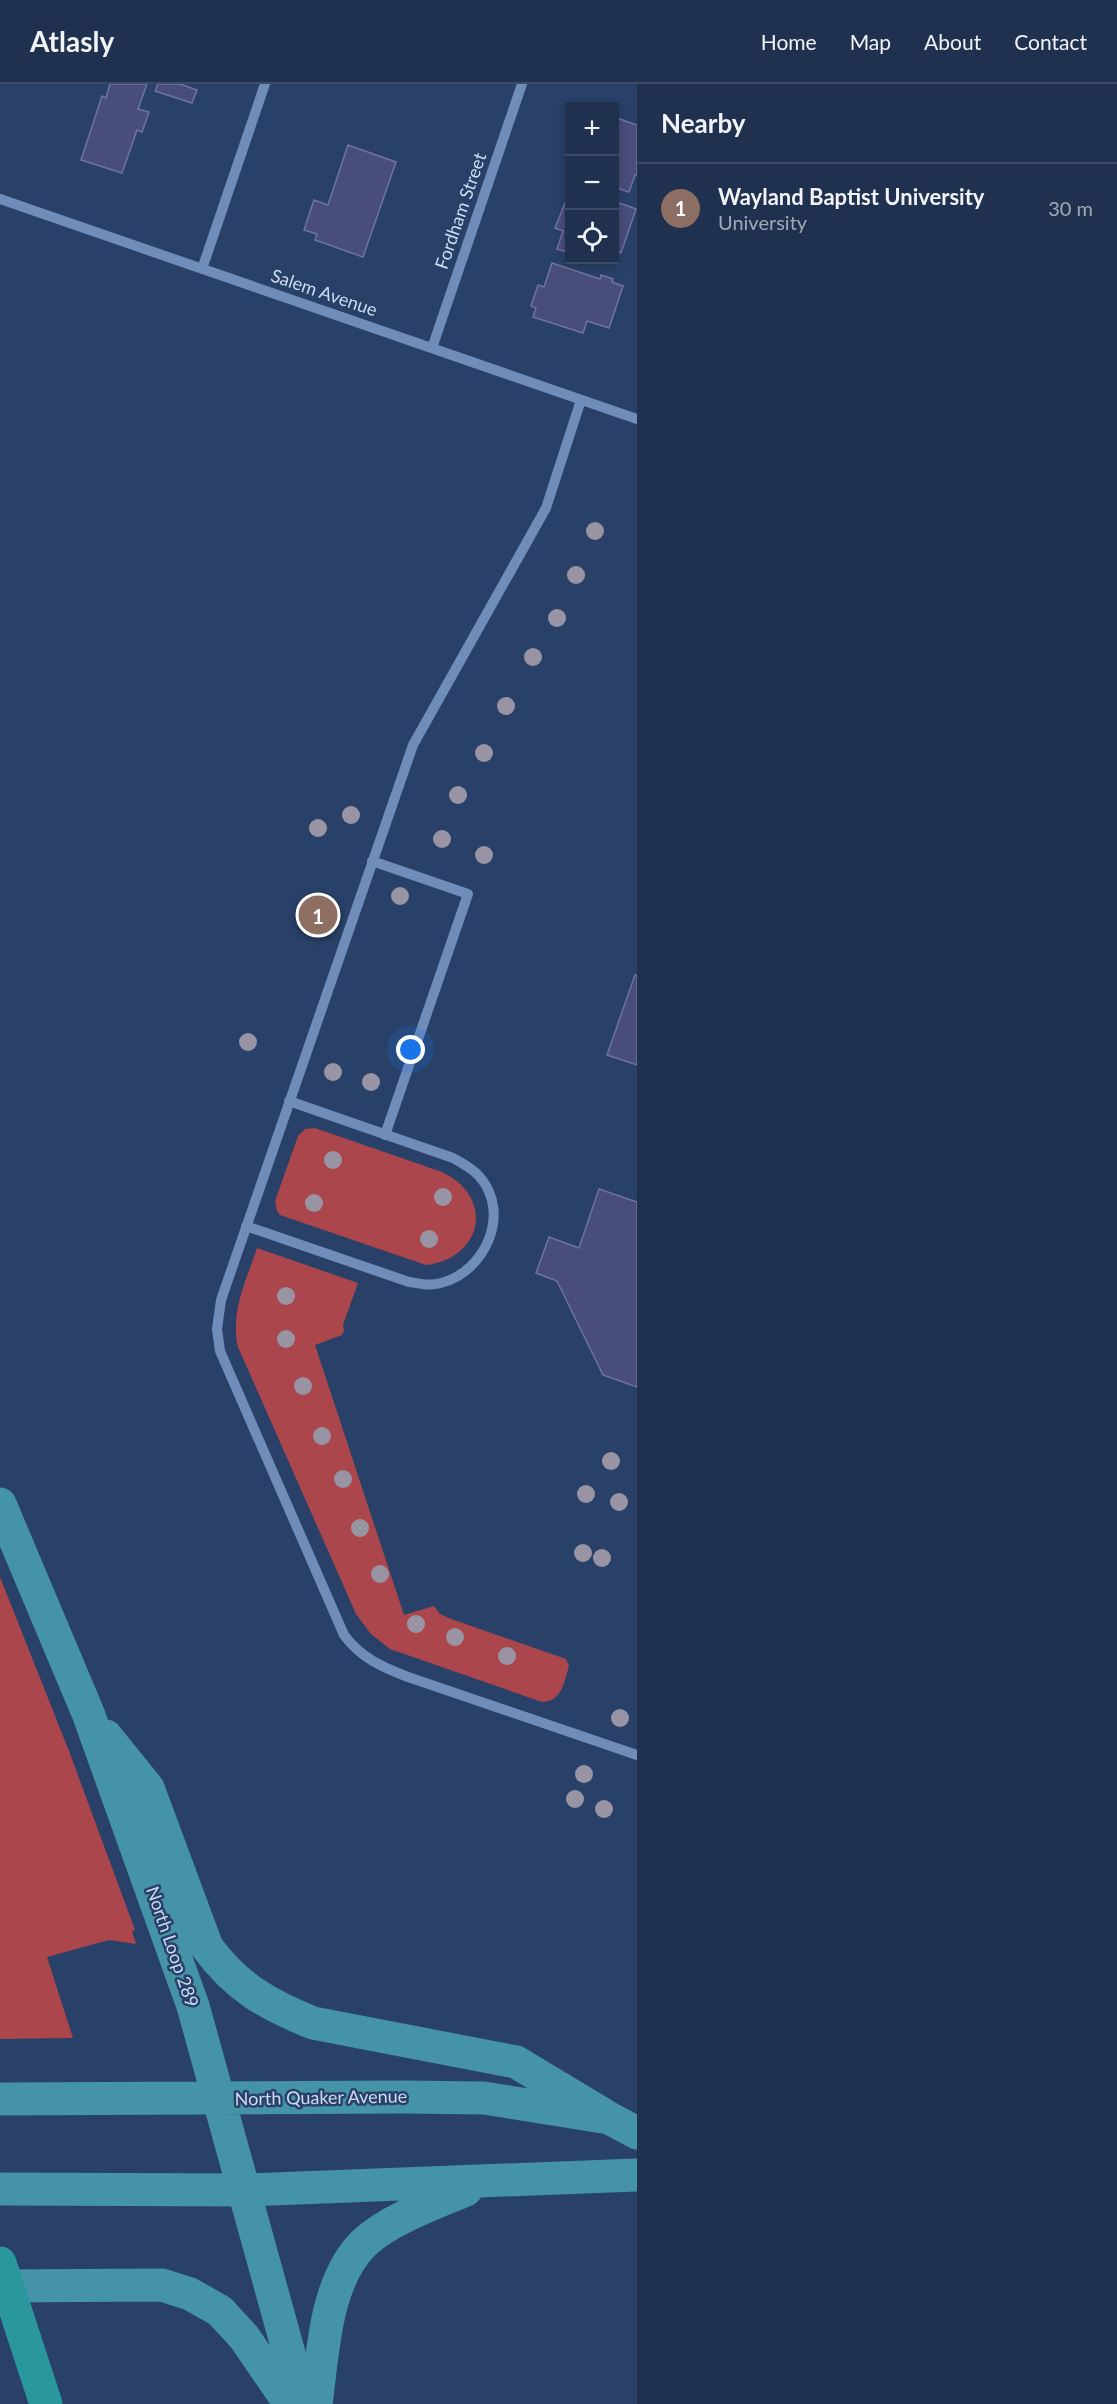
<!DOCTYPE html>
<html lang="en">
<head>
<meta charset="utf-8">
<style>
	:root { --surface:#1f314e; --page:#273955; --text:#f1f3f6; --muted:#a1a9b6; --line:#3c4c66; --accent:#8c9099 }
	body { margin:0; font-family:Lato,sans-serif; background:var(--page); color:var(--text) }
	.controls { position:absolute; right:18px; top:18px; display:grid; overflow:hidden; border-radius:0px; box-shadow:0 3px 9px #0003 }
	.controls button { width:54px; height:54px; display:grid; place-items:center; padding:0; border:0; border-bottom:2px solid var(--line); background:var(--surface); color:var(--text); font:30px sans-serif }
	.you { position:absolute; left:411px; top:966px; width:21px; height:21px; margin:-15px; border:4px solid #fff; border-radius:50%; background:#1a73e8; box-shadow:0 0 0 9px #1a73e833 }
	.badge { display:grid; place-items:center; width:39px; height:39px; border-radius:50%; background:var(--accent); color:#fff; font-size:20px; font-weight:700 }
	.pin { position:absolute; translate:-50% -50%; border:3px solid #fff; box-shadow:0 2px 6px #0006 }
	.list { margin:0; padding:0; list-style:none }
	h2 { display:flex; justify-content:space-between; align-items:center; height:78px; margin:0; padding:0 24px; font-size:26px }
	h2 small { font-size:20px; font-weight:400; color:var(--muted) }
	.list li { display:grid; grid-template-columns:39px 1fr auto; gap:18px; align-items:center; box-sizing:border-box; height:90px; padding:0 24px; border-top:2px solid var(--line) }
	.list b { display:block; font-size:22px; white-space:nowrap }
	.list p { margin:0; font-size:20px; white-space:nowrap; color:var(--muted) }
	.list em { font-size:20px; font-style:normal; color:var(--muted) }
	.icon { flex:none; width:33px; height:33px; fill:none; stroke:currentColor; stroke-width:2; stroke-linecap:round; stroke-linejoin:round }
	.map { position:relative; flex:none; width:637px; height:2320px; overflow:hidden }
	header { display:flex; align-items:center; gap:36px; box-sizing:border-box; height:84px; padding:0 30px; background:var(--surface); border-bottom:2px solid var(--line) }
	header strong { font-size:28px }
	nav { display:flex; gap:33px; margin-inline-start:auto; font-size:21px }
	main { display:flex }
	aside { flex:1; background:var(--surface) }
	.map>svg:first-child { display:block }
</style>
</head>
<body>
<header>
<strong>Atlasly</strong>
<nav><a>Home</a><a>Map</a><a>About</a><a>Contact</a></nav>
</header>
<main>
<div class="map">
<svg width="637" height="2320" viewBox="0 0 637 2320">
	<rect width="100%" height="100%" fill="#294168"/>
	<path fill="#aa464c" d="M315,1044L442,1088C495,1113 483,1174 426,1181L280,1131L277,1127L275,1117L298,1052L305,1045Z
		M257,1164L358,1199L343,1241L344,1246L342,1251L315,1261L404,1531L434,1522L440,1530L451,1535L566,1575L569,1582C564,1598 562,1618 542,1618L390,1565L371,1550L356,1530L238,1263C230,1228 246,1197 257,1164Z
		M0,1493L69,1667L135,1846L132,1847L136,1860L109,1856L47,1873L73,1954L0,1955Z"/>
	<path fill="#494d79" stroke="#6e73a3" stroke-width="1.5" d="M110,0H147L138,25L149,28L142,48L137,46L122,89L81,76L102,12L106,14Z
		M158,0H180L197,6L192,19L155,7Z
		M614,33L637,41V91H635L629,108L614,103Z
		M348,61L396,78L363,173L315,156L317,150L304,146L314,116L328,121Z
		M614,117L636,125L621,169L614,166Z
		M565,119L570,121V169L557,165L563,147L555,144Z
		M552,179L600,195L601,191L613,195L612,198L623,202L609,244L587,237L583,249L533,233L536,224L531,222L538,201L544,203Z
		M635,891H637V981L607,971Z
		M599,1105L637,1118V1303L603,1291L557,1197L536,1189L549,1153L579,1164Z"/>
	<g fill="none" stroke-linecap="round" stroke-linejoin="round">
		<path stroke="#708cb8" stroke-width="10" d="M0,115L637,335
			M202,185L265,0
			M432,264L522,0
			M581,316L546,424L413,661L221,1216L217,1245L220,1267L344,1551C361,1574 382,1583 408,1593L637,1671
			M372,777L468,810L385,1051
			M246,1142L409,1198C420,1200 430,1202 441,1199C485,1188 512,1129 479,1092C472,1084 462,1079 453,1074L289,1017"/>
		<path stroke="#4593a7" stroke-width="33" d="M0,1420L88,1629L193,1922L303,2320
			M106,1652L148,1704L207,1863C236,1903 268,1921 313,1939L516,1978L609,2034
			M0,2015L403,2013L484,2014L609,2034L637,2049
			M0,2105L245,2106L637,2091
			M0,2202L162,2201L190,2210L220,2227L244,2253L290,2320
			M316,2320C323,2269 325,2197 364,2159C388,2136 435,2119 466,2106"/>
		<path stroke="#29979c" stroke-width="33" d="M0,2179L46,2320"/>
	</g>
	<g fill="#9994a4">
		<circle cx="595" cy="447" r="9"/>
		<circle cx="576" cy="491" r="9"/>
		<circle cx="557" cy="534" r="9"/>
		<circle cx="533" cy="573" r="9"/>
		<circle cx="506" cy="622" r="9"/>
		<circle cx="484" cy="669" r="9"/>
		<circle cx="458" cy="711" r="9"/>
		<circle cx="351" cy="731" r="9"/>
		<circle cx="318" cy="744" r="9"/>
		<circle cx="442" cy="755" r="9"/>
		<circle cx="484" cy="771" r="9"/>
		<circle cx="400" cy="812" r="9"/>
		<circle cx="248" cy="958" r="9"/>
		<circle cx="333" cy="988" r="9"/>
		<circle cx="371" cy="998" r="9"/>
		<circle cx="333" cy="1076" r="9"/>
		<circle cx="443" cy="1113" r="9"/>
		<circle cx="314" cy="1119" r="9"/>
		<circle cx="429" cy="1155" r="9"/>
		<circle cx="286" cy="1212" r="9"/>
		<circle cx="286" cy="1255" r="9"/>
		<circle cx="303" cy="1302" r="9"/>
		<circle cx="322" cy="1352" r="9"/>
		<circle cx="611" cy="1377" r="9"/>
		<circle cx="343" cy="1395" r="9"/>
		<circle cx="586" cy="1410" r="9"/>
		<circle cx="619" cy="1418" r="9"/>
		<circle cx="360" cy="1444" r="9"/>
		<circle cx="583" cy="1469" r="9"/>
		<circle cx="602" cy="1474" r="9"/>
		<circle cx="380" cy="1490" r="9"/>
		<circle cx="416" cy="1540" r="9"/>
		<circle cx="455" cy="1553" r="9"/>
		<circle cx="507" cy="1572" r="9"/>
		<circle cx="620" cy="1634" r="9"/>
		<circle cx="584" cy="1690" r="9"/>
		<circle cx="575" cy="1715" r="9"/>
		<circle cx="604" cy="1725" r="9"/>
	</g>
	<g text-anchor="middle" stroke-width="5" stroke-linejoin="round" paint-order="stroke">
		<g font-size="18" fill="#ccdcf3" stroke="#294168">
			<text transform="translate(461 127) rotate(-71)" y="6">Fordham Street</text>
			<text transform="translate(324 209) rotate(19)" y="6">Salem Avenue</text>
			<text transform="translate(172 1863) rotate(71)" y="6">North Loop 289</text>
			<text transform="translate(321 2014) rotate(-1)" y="6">North Quaker Avenue</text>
		</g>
	</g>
</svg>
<div class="controls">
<button>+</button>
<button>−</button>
<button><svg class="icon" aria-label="locate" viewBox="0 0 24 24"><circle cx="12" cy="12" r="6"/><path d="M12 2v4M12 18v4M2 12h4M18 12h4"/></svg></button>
</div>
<div class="you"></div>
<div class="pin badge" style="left:318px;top:831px;background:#8d6e63">1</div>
</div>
<aside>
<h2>Nearby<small></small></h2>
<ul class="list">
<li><span class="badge" style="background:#8d6e63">1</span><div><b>Wayland Baptist University</b><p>University</p></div><em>30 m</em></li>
</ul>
</aside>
</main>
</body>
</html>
